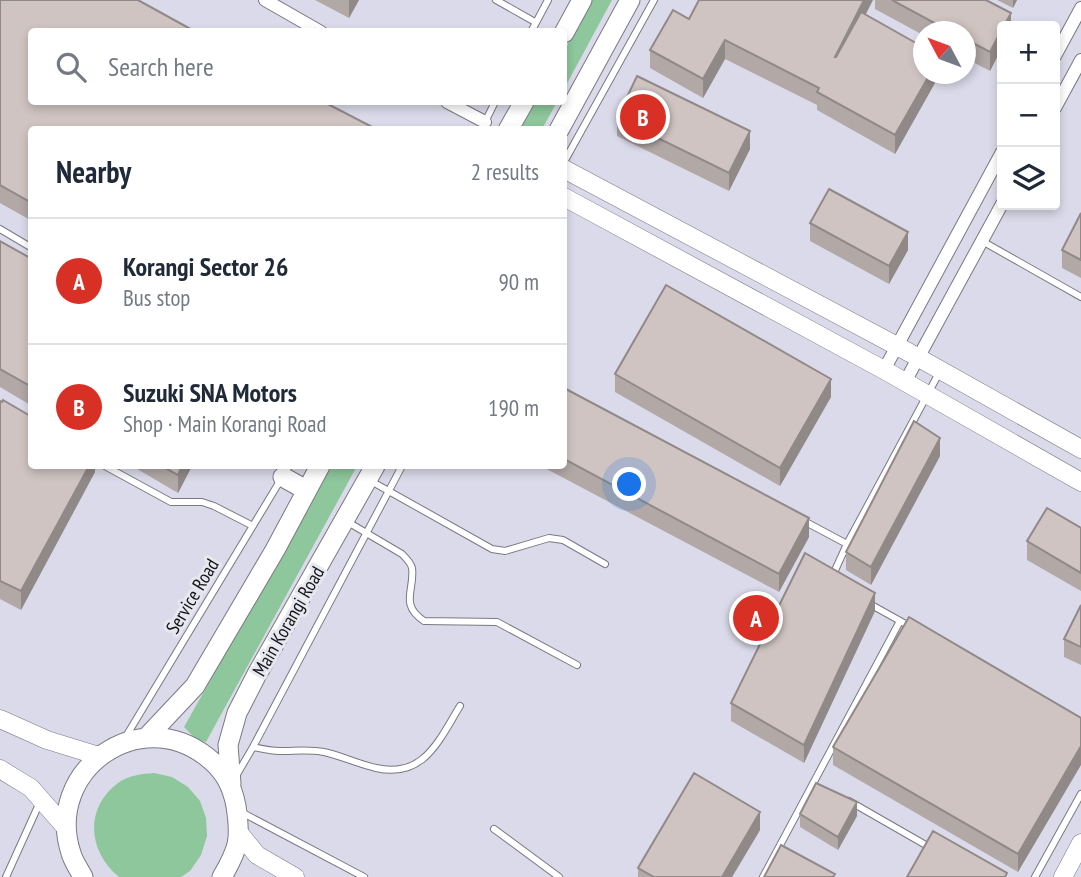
<!DOCTYPE html>
<html lang="en">
<head>
<meta charset="utf-8">
<style>
	:root { --surface:#fff; --page:#f6f6f7; --text:#1f2937; --muted:#747a83; --line:#e0e1e3; --accent:#d93025 }
	body { margin:0; font-family:"PT Sans Narrow",sans-serif; background:var(--page); color:var(--text) }
	.controls { position:absolute; right:21px; top:21px; display:grid; overflow:hidden; border-radius:7px; box-shadow:0 4px 10px #0003 }
	.controls button { width:63px; height:63px; display:grid; place-items:center; padding:0; border:0; border-bottom:2px solid var(--line); background:var(--surface); color:var(--text); font:35px sans-serif }
	.compass { position:absolute; left:913px; top:21px; width:63px; height:63px; border-radius:50%; background:var(--surface); box-shadow:0 4px 10px #0003; rotate:311deg }
	.you { position:absolute; left:630px; top:485px; width:24px; height:24px; margin:-18px; border:5px solid #fff; border-radius:50%; background:#1a73e8; box-shadow:0 0 0 10px #1a73e833 }
	.badge { display:grid; place-items:center; width:46px; height:46px; border-radius:50%; background:var(--accent); color:#fff; font-size:23px; font-weight:700 }
	.pin { position:absolute; translate:-50% -50%; border:4px solid #fff; box-shadow:0 2px 7px #0006 }
	.list { margin:0; padding:0; list-style:none }
	h2 { display:flex; justify-content:space-between; align-items:center; height:91px; margin:0; padding:0 28px; font-size:30px }
	h2 small { font-size:23px; font-weight:400; color:var(--muted) }
	.list li { display:grid; grid-template-columns:46px 1fr auto; gap:21px; align-items:center; box-sizing:border-box; height:126px; padding:0 28px; border-top:2px solid var(--line) }
	.list b { display:block; font-size:26px; white-space:nowrap }
	.list p { margin:0; font-size:23px; white-space:nowrap; color:var(--muted) }
	.list em { font-size:23px; font-style:normal; color:var(--muted) }
	.icon { flex:none; width:38px; height:38px; fill:none; stroke:currentColor; stroke-width:2; stroke-linecap:round; stroke-linejoin:round }
	.map { position:relative; flex:none; width:1081px; height:877px; overflow:hidden }
	.search { position:absolute; background:var(--surface); box-shadow:0 4px 10px #0003; left:28px; top:28px; width:539px; height:77px; display:flex; align-items:center; gap:18px; box-sizing:border-box; padding:0 24px; border-radius:7px; color:var(--muted); font-size:26px }
	.panel { position:absolute; background:var(--surface); box-shadow:0 4px 10px #0003; left:28px; top:126px; width:539px; height:343px; border-radius:7px }
	.map>svg:first-child { display:block }
</style>
</head>
<body>
<div class="map">
<svg width="1081" height="877" viewBox="0 0 1081 877">
	<rect width="100%" height="100%" fill="#e7e7f0"/>
	<path fill="#dbdaea" fill-rule="evenodd" d="M0,0H1081V877H0ZM1002,26H1055V205H1002ZM32,32H564V102H32ZM923,32H965V74H923ZM32,130H564V466H32Z"/>
	<path fill="#8dc79b" d="M592,0H612L564,89V51Z
		M536,102H557L542,129H520Z
		M331,466H357L206,742L197,740L184,727Z
		M154,773L172,777L188,787L200,801L206,818L207,836L201,855L190,871L181,877H119C88,852 84,808 118,783C129,775 142,774 154,773Z"/>
	<g fill="none" stroke-linecap="round" stroke-linejoin="round">
		<g stroke="#7a7981" stroke-width="8">
			<path id="lane" d="M496,0L535,22
				M531,32L548,0
				M481,130L495,102
				M564,162L654,0
				M0,229L32,248
				M982,241L1081,297
				M105,466L171,502H202L214,506L253,526
				M369,480L492,549L505,551L549,538L563,540L605,564
				M802,520L847,544L832,577
				M346,521L402,554C406,558 411,563 412,568C415,590 399,604 424,621L497,622L577,665
				M847,544L939,373
				M868,603L911,627
				M125,738L289,466
				M253,747C262,749 271,751 280,751C295,751 309,749 324,752C342,756 358,764 376,768C424,779 439,740 460,706
				M236,776L253,747L402,466
				M849,801L931,848
				M241,812L364,877
				M494,829L559,877
				M6,877L40,802
				M763,877L900,621
				M1035,877L1081,794"/>
		</g>
		<g stroke="#7a7981" stroke-width="14">
			<path id="street" d="M265,0L321,32
				M1055,56L1081,8
				M447,102L485,122
				M1055,108L1081,60
				M884,370L1002,152
				M905,382L1002,204"/>
		</g>
		<g stroke="#7a7981" stroke-width="19">
			<path id="secondary" d="M564,169L910,353L1081,449
				M564,197L884,370L1081,482
				M0,719L47,740L99,756
				M0,769L31,788L66,828
				M240,834L257,855L295,877
				M1063,877L1081,843"/>
		</g>
		<g stroke="#7a7981" stroke-width="21">
			<path id="primary" d="M564,33L582,0
				M508,130L524,102
				M559,130L630,0
				M283,477L306,490
				M147,737L195,686L275,550L320,466
				M231,784L228,745L237,713L257,674L375,466
				M83,877C79,869 73,861 71,853C44,771 139,703 207,757C224,770 232,785 236,806C241,839 239,848 222,877"/>
		</g>
		<use href="#lane" stroke="#fff" stroke-width="6"/>
		<use href="#street" stroke="#fff" stroke-width="12"/>
		<use href="#secondary" stroke="#fff" stroke-width="18"/>
		<use href="#primary" stroke="#fff" stroke-width="19"/>
	</g>
	<path fill="#b2a9a7" d="M0,0L32,32V221L0,203Z
		M315,0H359L349,18Z
		M875,0H986L1011,26L990,71L965,58V32H923V35L875,9Z
		M997,0H1017L1013,8Z
		M866,14L940,74L895,154L817,110V105L725,59L703,98L650,68V50L689,19Z
		M617,118L750,149L729,191L617,136Z
		M1081,213V278L1062,268V250Z
		M810,223L908,250L889,284L810,241Z
		M0,241L32,259V406L0,387Z
		M615,374L831,397L780,486L615,392Z
		M564,388L809,537L779,592L541,466H564Z
		M0,401L95,466V472L21,610L0,599Z
		M940,456L871,585L846,570V552Z
		M132,466H192L178,493Z
		M1081,528V591L1027,560V541Z
		M1081,605V665L1064,657V639Z
		M875,611L804,763L731,721V703Z
		M1081,718L1018,872L833,765V747Z
		M800,814L857,816L838,850L800,827Z
		M760,830L732,877H638V868Z"/>
	<path fill="#918988" d="M349,0H359L349,18Z
		M864,0H873L835,75V57Z
		M1013,0H1017L1013,8Z
		M1011,13V26H1004Z
		M1002,29V48L990,71V52Z
		M725,40V59L703,98V79Z
		M930,74H940L895,154V135Z
		M750,131V149L729,191V173Z
		M908,232V250L889,284V266Z
		M831,379V397L780,486V468Z
		M940,438V456L871,585V567Z
		M89,466H95V472L21,610V591Z
		M182,466H192L178,493V475Z
		M809,518V537L779,592V574Z
		M875,593V611L804,763V745Z
		M1081,746V765L1018,872V854Z
		M857,802V816L838,850V837Z
		M760,812V830L732,877H722Z"/>
	<path fill="#cfc4c2" stroke="#918988" stroke-width="2" d="M0,0H138L196,32H32V102H324L378,130H32V203L0,185Z
		M699,0H864L835,57H836L861,12L923,47V74H930L895,135L817,92L819,88L725,40L703,79L650,50L673,10L689,19Z
		M892,0H986L1011,13L1004,26H1002V29L990,52L965,39V32H951Z
		M637,76L750,131L729,173L617,118Z
		M829,189L908,232L889,266L810,223Z
		M1081,213V260L1062,250Z
		M0,241L32,259V387L0,369Z
		M666,285L831,379L780,468L615,374Z
		M564,388L809,518L779,574L564,459Z
		M3,400L32,417V466H89L21,591L0,581V401L2,402Z
		M914,421L940,438L871,567L846,552Z
		M162,466H182L178,475Z
		M1047,508L1081,528V573L1027,541Z
		M805,553L875,593L804,745L731,703Z
		M1081,605V647L1064,639Z
		M909,617L1081,718V746L1018,854L833,747Z
		M694,773L760,812L722,877H654L638,868Z
		M816,783L857,802L838,837L800,814Z
		M933,831L1007,873L1005,877H907Z
		M781,845L835,874L833,877H764Z"/>
	<g text-anchor="middle" stroke-width="6" stroke-linejoin="round" paint-order="stroke">
		<g font-size="19" fill="#141417" stroke="#e7e7f0">
			<text transform="translate(192 596) rotate(-59)" y="7">Service Road</text>
			<text transform="translate(288 621) rotate(-60)" y="7">Main Korangi Road</text>
		</g>
	</g>
</svg>
<div class="controls">
<button>+</button>
<button>−</button>
<button><svg class="icon" aria-label="layers" viewBox="0 0 24 24"><path d="M12 4l9 5-9 5-9-5zM3 14l9 5 9-5"/></svg></button>
</div>
<svg class="compass" viewBox="-18 -18 36 36"><path d="M0-13l5 13h-10z" fill="#e53935"/><path d="M0 13l5-13h-10z" fill="#747a83"/></svg>
<div class="you"></div>
<div class="pin badge" style="left:756px;top:618px">A</div>
<div class="pin badge" style="left:643px;top:117px">B</div>
<div class="search"><svg class="icon" aria-label="search" viewBox="0 0 24 24"><circle cx="10" cy="10" r="6"/><path d="M15 15l6 6"/></svg>Search here</div>
<section class="panel">
<h2>Nearby<small>2 results</small></h2>
<ul class="list">
<li><span class="badge">A</span><div><b>Korangi Sector 26</b><p>Bus stop</p></div><em>90 m</em></li>
<li><span class="badge">B</span><div><b>Suzuki SNA Motors</b><p>Shop · Main Korangi Road</p></div><em>190 m</em></li>
</ul>
</section>
</div>
</body>
</html>
